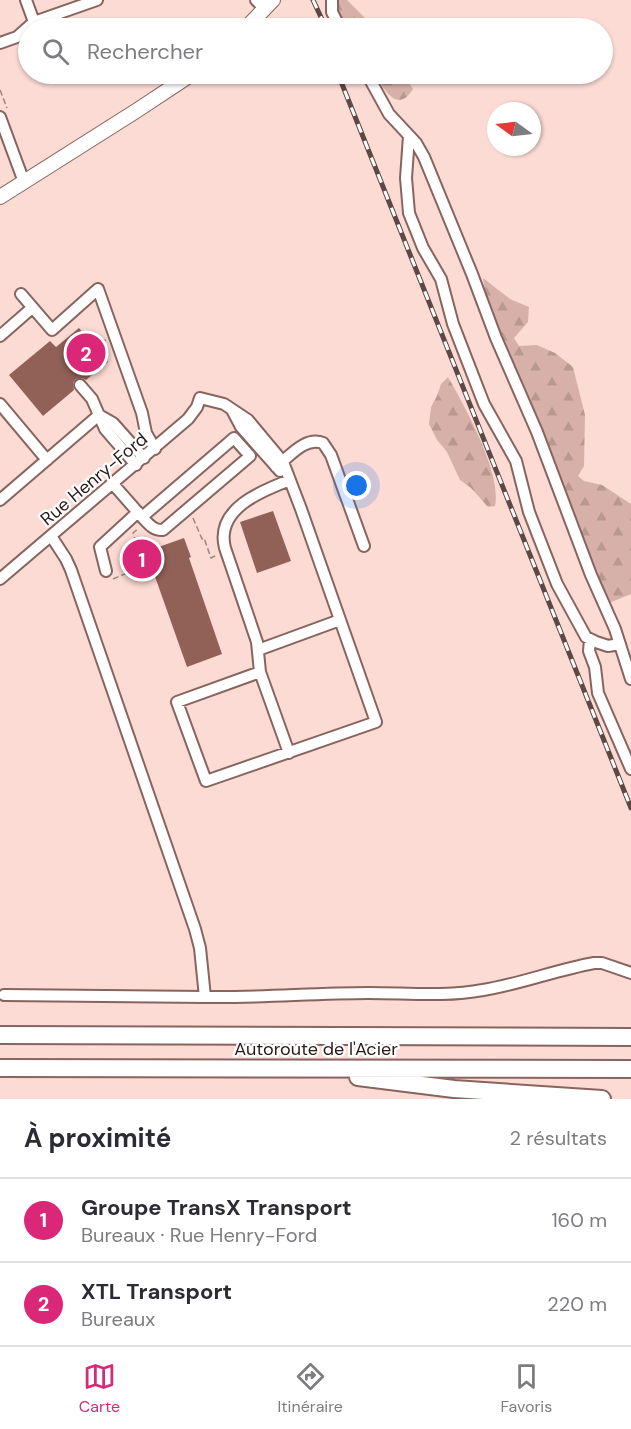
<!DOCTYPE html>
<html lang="fr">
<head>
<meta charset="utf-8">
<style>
	:root { --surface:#fff; --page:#f7f7f7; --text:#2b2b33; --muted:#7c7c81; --line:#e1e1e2; --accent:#db2777 }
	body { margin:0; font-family:"DM Sans",sans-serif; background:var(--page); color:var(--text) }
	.compass { position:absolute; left:487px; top:102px; width:54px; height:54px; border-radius:50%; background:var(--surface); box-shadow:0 2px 4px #0004; rotate:285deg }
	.you { position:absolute; left:357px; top:486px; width:21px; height:21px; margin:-15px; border:4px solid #fff; border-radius:50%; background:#1a73e8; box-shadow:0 0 0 9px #1a73e833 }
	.badge { display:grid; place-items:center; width:39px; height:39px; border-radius:50%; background:var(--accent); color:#fff; font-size:20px; font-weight:700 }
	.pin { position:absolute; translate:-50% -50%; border:3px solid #fff; box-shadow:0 2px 6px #0006 }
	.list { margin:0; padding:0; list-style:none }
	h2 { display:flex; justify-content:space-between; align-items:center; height:78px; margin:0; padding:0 24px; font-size:26px }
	h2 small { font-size:20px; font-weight:400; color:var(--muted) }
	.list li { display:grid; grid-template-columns:39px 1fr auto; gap:18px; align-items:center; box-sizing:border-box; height:84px; padding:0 24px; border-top:2px solid var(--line) }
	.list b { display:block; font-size:22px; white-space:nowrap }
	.list p { margin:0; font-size:20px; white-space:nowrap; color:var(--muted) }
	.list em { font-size:20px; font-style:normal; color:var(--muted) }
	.icon { flex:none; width:33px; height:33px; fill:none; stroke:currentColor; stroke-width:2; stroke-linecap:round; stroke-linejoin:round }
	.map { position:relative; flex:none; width:631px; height:1099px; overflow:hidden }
	.search { position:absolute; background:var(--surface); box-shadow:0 2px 4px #0004; left:18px; right:18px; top:18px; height:66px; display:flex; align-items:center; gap:15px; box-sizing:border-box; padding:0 21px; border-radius:33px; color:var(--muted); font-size:22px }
	.sheet { height:246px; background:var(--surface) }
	nav { display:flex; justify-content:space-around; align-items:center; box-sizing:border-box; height:84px; border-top:2px solid var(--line); background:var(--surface); font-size:16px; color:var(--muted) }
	nav a { display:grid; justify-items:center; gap:3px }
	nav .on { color:var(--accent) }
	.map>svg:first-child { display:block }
</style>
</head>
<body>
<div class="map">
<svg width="631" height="1099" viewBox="0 0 631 1099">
	<defs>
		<pattern id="forest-firs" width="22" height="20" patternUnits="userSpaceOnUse" patternTransform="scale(1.5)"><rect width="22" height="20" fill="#d7b1a9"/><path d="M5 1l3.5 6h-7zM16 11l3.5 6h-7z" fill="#b99891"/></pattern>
	</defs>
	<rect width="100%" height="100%" fill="#fcdbd4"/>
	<path fill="url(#forest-firs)" d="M336,0H347L375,28H345L339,19Z
		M374,74H403L413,89C397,115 384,88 374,74Z
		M483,278L510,299L529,307L528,322L514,338L519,346L537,345L555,353L573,367L585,415L584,466L578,476L584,481L602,485L631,504V594L609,603L487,305Z
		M448,377C465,407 502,473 495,506L488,507L471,488L460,480L447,452L437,440L429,424L431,407L437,396L441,384Z"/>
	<path fill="#916157" d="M79,328L108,362L86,380L82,378L76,379L73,383L74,390L43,416L9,375L50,341L56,347Z
		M273,511L291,561L257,573L240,522Z
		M184,538L191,557L189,558L222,654L187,667L153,571L143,575L136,555Z"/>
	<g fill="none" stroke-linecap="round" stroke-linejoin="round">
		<g stroke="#87645d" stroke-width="14">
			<path id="minor" d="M26,0L34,22
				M256,0L265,9
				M332,0V12L340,28
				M0,43L17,37L34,22L97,0
				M367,74L389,114L416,143L424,157L472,274L496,338L537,432L591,575L615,629L631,679
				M0,117L24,182
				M409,136L406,178L409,213L423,248L441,279L453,324L484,404L516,461L529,512L557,584L586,637L596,642L608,646L620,644
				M21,294L52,330L98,289L142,413L146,433L155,449
				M0,336L32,308
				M80,385L92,399L105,429L136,465
				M0,404L47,460
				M232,410L241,427L280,471
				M99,415L113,423L144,458
				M276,467C289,457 305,436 323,443L331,455L364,546
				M113,484L142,517C148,523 153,531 163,530L250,456L234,438L142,517
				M0,500L99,415
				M106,571L100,547L138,512
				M0,579L188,419L197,407L200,398L224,404L248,420L283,462L301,509L376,722L206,781L177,702L260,672L289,753
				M590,640L589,651L595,667L598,693L631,769
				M258,650L340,620
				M260,672L257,642L225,548C215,509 261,491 290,480
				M4,995L205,997L200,948L195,929L71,570L66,559L51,536
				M205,997C260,998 314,993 369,993C407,993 445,997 483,990C520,984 556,970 594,963H602L631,973"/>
		</g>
		<g stroke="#87645d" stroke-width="16">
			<path id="major" d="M246,28L273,0
				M0,197L136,111L192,74"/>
		</g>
		<g stroke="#87645d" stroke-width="20">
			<path id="highway" d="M0,1035L631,1037
				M0,1068L631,1069
				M358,1077L454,1089L602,1099"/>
		</g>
		<path stroke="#9e8580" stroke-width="1.5" stroke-dasharray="6 3" stroke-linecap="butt" d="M0,90L7,108
			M93,345L106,340
			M193,518L202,539L204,538L211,558L217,555
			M113,579L127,573L128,568L126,556L128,552L138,549L133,533L139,528"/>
		<use href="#minor" stroke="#fff" stroke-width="10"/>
		<use href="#major" stroke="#fff" stroke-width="14"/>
		<use href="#highway" stroke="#fff" stroke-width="16"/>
		<g stroke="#5c4945" stroke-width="5">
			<path id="rail" d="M313,0L326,28
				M338,74L631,808"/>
		</g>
		<use href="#rail" stroke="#fff" stroke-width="3" stroke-dasharray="9" stroke-linecap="butt"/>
	</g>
	<g text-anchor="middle" stroke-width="4.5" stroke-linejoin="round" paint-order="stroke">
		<g font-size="18" fill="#281a17" stroke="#fff">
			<text transform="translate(94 479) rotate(-40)" y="6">Rue Henry-Ford</text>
			<text x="316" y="1055">Autoroute de l'Acier</text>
		</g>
	</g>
</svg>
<svg class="compass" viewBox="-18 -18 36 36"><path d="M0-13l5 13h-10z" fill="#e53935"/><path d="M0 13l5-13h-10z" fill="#7c7c81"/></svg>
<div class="you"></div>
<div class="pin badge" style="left:142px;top:559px">1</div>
<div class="pin badge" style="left:86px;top:353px">2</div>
<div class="search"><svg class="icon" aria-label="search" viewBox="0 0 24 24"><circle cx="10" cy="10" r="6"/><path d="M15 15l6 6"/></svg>Rechercher</div>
</div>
<section class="sheet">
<h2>À proximité<small>2 résultats</small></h2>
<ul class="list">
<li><span class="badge">1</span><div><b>Groupe TransX Transport</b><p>Bureaux · Rue Henry-Ford</p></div><em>160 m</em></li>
<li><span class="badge">2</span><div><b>XTL Transport</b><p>Bureaux</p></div><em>220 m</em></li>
</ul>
</section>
<nav>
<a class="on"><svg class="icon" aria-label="map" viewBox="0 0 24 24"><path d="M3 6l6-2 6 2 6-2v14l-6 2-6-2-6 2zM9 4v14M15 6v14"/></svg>Carte</a>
<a><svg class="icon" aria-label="directions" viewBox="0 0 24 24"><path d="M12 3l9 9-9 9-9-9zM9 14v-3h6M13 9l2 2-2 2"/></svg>Itinéraire</a>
<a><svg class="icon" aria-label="saved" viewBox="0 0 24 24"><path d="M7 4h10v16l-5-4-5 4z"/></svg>Favoris</a>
</nav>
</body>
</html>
